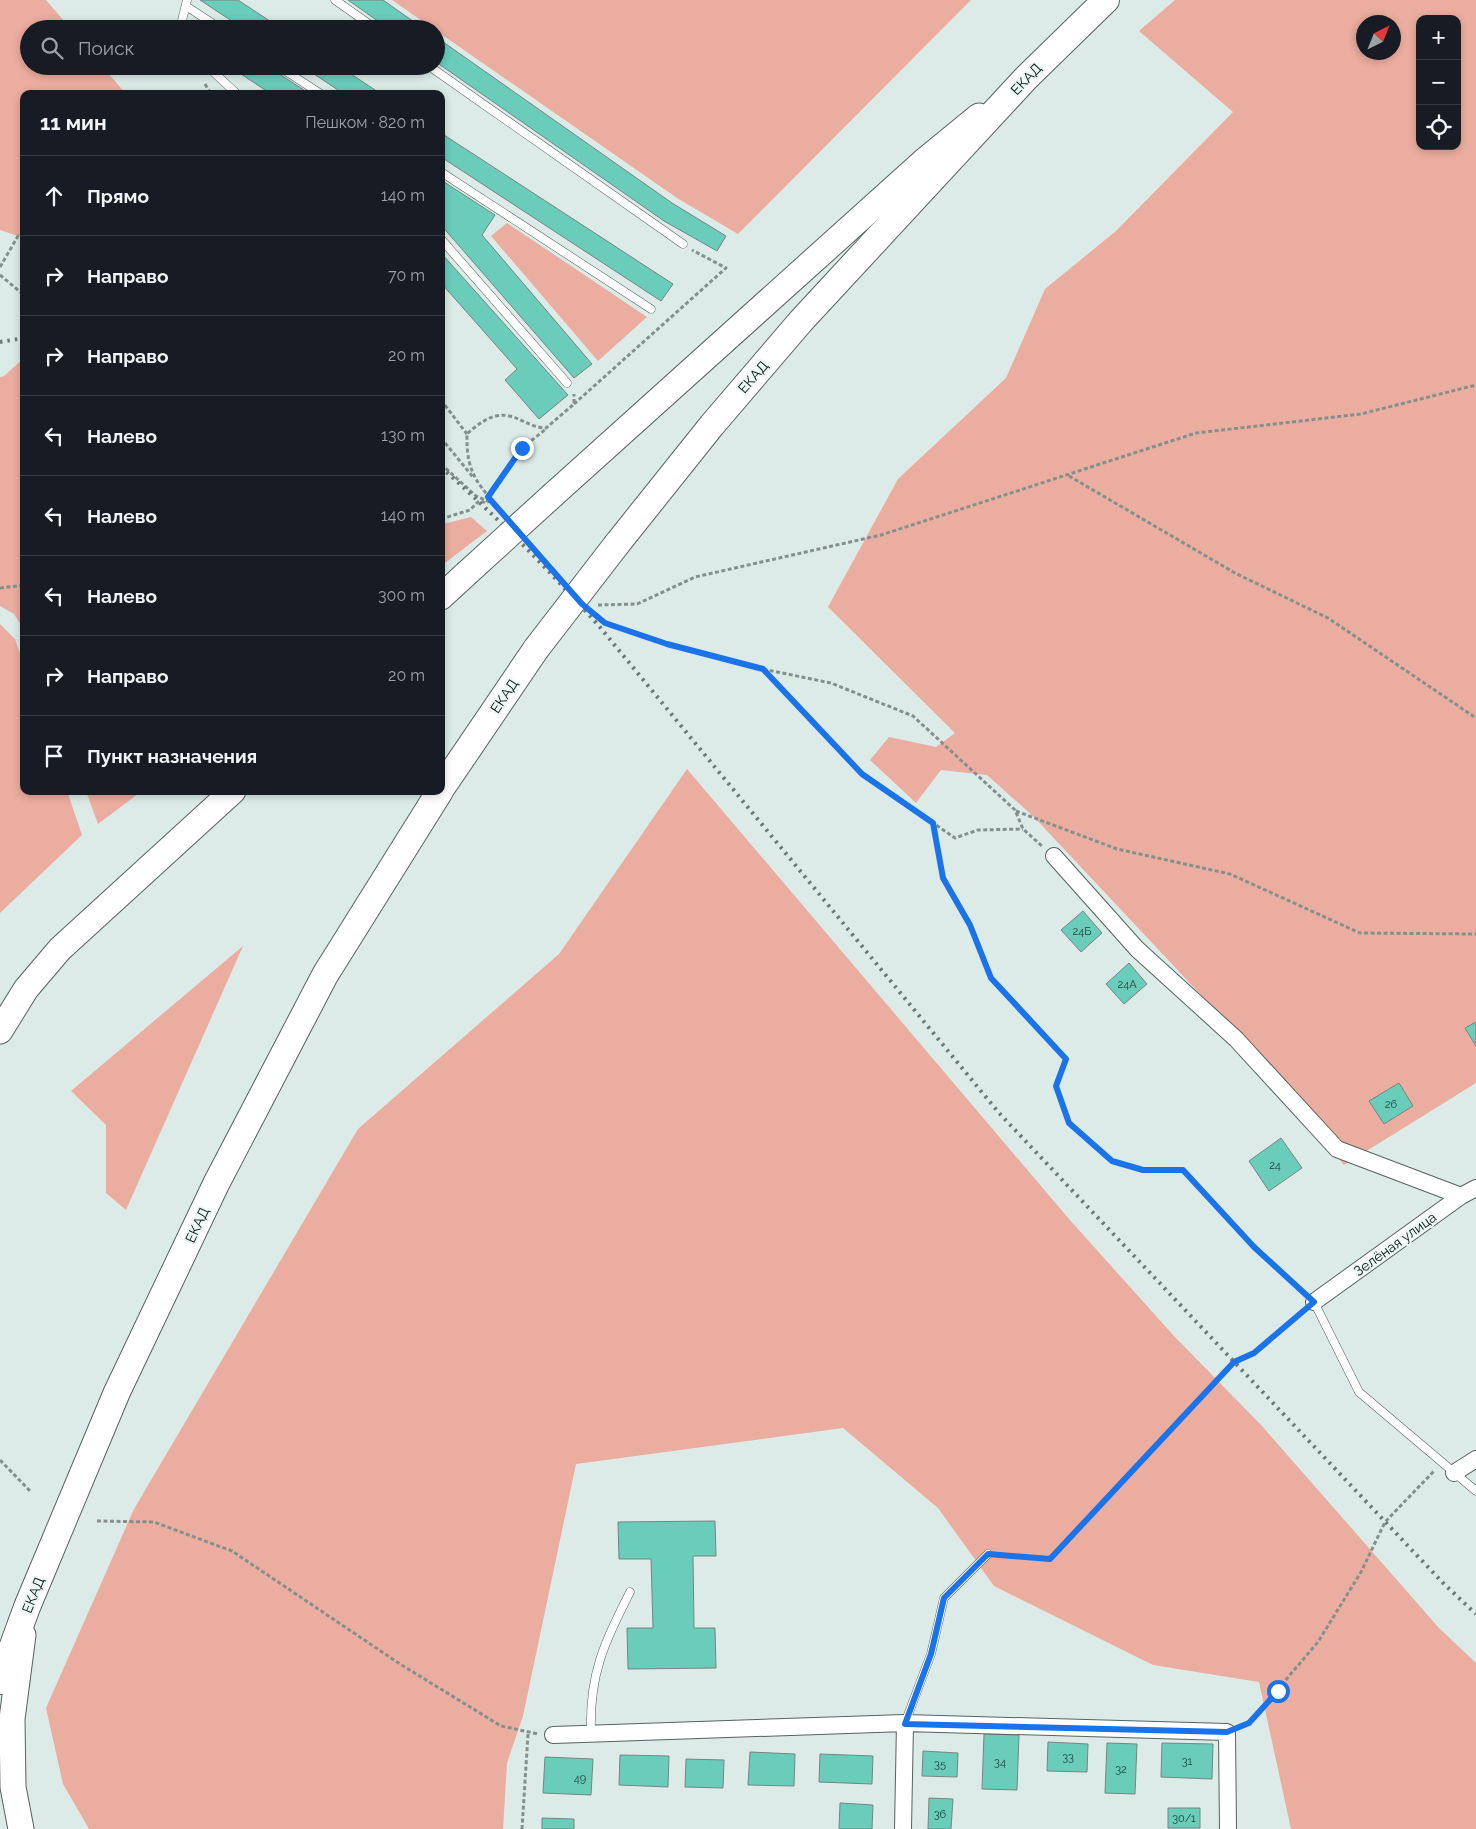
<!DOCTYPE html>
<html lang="ru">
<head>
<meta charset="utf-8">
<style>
	:root { --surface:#171b24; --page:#20242c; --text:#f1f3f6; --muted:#9ea1a6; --line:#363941 }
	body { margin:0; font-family:Raleway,sans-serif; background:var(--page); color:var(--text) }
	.controls { position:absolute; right:15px; top:15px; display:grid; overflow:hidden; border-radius:10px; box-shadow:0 2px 8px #0003 }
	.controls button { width:45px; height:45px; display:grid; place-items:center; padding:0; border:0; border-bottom:1px solid var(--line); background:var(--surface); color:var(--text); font:25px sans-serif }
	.compass { position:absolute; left:1356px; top:15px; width:45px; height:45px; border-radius:50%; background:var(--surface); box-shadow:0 2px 8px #0003; rotate:43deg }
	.stop { position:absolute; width:15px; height:15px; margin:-11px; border:4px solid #1a73e8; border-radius:50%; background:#fff }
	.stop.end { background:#1a73e8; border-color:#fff; box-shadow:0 1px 5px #0008 }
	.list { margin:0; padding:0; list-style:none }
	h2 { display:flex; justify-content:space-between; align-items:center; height:65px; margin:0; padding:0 20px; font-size:21px }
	h2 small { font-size:16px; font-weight:400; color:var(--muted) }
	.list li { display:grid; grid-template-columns:32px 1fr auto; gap:15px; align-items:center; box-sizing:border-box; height:80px; padding:0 20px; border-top:1px solid var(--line) }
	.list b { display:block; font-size:19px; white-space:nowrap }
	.list em { font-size:16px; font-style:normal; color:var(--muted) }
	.icon { flex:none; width:28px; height:28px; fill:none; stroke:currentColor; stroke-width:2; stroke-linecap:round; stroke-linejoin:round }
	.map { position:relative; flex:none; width:1476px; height:1829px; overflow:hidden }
	.search { position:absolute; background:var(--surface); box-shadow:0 2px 8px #0003; left:20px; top:20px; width:425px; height:55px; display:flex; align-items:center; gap:12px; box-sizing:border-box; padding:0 18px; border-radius:28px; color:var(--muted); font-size:19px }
	.panel { position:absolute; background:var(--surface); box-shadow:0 2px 8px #0003; left:20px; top:90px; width:425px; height:705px; border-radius:10px }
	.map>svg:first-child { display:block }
</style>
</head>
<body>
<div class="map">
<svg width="1476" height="1829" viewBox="0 0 1476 1829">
	<rect width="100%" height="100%" fill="#dcebe7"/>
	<path fill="#ebad9f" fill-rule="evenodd" d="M0,0H46L71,29H29V66H102L126,94H24V238L0,230Z
		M392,0H971L738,234L677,198Z
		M1175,0H1476V1083L1344,1165L1232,1028L1033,816L987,775L941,770L916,803L870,760L889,737L936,747L955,733L828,607L898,479L1006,378L1045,289L1116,231L1233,112L1139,31ZM1420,19H1457V146H1420ZM1364,22H1394V52H1364Z
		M507,223L647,317L598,361L491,236Z
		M24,358V630L14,614L0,606V377L4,376Z
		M471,517L487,531L441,566V522L443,524Z
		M0,624L15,639L24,665V791H67L82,835L0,913Z
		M687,769L1069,1219L1174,1336L1262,1426L1439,1628L1476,1663V1829H1291L1259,1682L1153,1665L994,1586L938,1508L843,1428L576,1464L523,1716L507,1763L503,1829H89L63,1784L46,1708L134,1509L358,1129L559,954Z
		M86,791H142L98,824Z
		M243,946L126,1210L106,1193V1125L71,1091Z"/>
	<path fill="#69cdba" stroke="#778582" d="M200,0H238L282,29H244Z
		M348,0H383L424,29H389Z
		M196,20L210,29H190Z
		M436,37L672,203L726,236L717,251L664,221L436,62Z
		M229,66H267L310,94H271Z
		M302,66H339L381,94H344Z
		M441,133L673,284L661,301L441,157Z
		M441,180L495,215L482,235L592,364L574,378L441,225Z
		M441,253L568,395L539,419L505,380L517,369L441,283Z
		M1083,911L1102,933L1081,952L1061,930Z
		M1129,963L1147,984L1124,1004L1106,984Z
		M1476,1022V1046L1465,1028Z
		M1399,1083L1413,1106L1384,1124L1369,1101Z
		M1281,1138L1302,1168L1269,1191L1249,1161Z
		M715,1521L716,1556H693L694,1628H715L716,1668L628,1669L627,1628H653L651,1559H619L618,1522Z
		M984,1734L1019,1735L1017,1790L982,1789Z
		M1048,1742L1088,1744L1087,1772L1047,1771Z
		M1107,1743L1137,1744L1135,1794L1105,1793Z
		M1162,1743L1213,1744L1212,1779L1161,1777Z
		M923,1751L958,1753L957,1777L922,1776Z
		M750,1752L795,1754L794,1786L748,1785Z
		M820,1754L873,1756L872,1784L819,1782Z
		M620,1755L669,1756L668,1787L619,1785Z
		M545,1757L593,1759L591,1795L543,1793Z
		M686,1759L724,1760L723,1788L685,1787Z
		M929,1798L953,1799L951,1829H928Z
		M840,1803L873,1805L872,1829H839Z
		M1168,1808H1200V1828H1168Z
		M542,1818L574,1819V1829H542Z"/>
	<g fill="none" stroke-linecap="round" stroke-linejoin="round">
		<g stroke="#566360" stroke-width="9">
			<path id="service" d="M335,0L376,29
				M186,6L221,29
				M180,29L187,0
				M207,66L237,94
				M278,66L321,94
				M429,66L683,244
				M441,172L651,309
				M441,239L567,383
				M1314,1302L1359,1392L1476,1491
				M905,1723L931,1654L944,1598L988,1554
				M591,1733C589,1674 604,1644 630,1592"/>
		</g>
		<g stroke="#566360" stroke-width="18">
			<path id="minor" d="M1054,856L1137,949L1236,1039L1337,1149L1461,1196
				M1314,1302L1461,1196L1476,1188
				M1454,1473L1476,1459
				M553,1735L905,1723L1227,1732L1228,1829
				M903,1829L905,1723"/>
		</g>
		<g stroke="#566360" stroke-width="27">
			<path id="primary" d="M554,494L924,161L979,116
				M441,597L466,574
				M0,1031L26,989L60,949L233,791
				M21,1829L13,1787L12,1719L23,1635"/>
		</g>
		<g stroke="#566360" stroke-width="28">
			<path id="trunk" d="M617,544L712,425L801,321L1026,78L1106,0
				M441,789L536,649
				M0,1681L27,1607L117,1392L216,1184L325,975L440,791"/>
		</g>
		<path stroke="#85908d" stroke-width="3" stroke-dasharray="4 2.5" stroke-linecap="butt" d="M205,84L211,94
			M0,267L18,236L24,237
			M0,275L24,295
			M441,400L467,434
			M574,404L726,268L692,250
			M441,438L473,477
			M441,464L476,496L492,503
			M1069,476L1235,573L1328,618L1476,718
			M488,497L522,448L546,429
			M503,513C478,484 466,474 467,434C478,424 493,412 509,416C523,419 529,427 546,428L574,404V394
			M441,519L470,510L479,501L488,503
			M530,544L562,581
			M0,588L24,585
			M598,605L637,604L695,577L881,535L1196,433L1361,414L1476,385
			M592,612L605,623L667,644L763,669L831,683L913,716L1015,810L1023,829L1042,846
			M763,670L862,774L955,838L978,830L1023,829
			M1016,811L1117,849L1230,874L1360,933L1476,934
			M933,823L943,878L970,925L991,978L1065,1059L1056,1086L1069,1123L1112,1161L1143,1170L1183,1171L1254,1247L1303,1291
			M0,1460L30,1491
			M97,1521L154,1522L232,1551L400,1664L501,1726L538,1734
			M1001,1555L1049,1559L1234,1362L1254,1353L1302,1312
			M1241,1726L1249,1723L1318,1642L1361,1572L1385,1522L1435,1470
			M522,1829L528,1734"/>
		<use href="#service" stroke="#fff" stroke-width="8"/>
		<use href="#minor" stroke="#fff" stroke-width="16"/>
		<use href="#primary" stroke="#fff" stroke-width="25"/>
		<use href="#trunk" stroke="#fff" stroke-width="26"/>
		<path stroke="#6e7875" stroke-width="4" stroke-dasharray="2.5 5" stroke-linecap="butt" d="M0,342L24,338
			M441,467C497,517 549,570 599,626L999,1113L1444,1584L1476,1614"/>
		<g stroke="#566360" stroke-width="27" stroke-linecap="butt">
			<path id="primary-bridge" d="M466,574L554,494"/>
		</g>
		<g stroke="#566360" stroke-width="28" stroke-linecap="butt">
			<path id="trunk-bridge" d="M536,649L617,544"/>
		</g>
		<use href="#primary-bridge" stroke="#fff" stroke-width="25"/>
		<use href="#trunk-bridge" stroke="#fff" stroke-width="26"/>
	</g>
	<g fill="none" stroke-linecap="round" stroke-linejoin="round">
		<path stroke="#1a73e8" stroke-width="6" d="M522,448L488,497L582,604L605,623L667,644L763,669L862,774L933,823L943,878L970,925L991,978L1066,1059L1056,1086L1069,1123L1112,1161L1143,1170H1183L1254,1247L1314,1302L1254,1353L1234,1362L1050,1559L988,1554L944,1598L931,1654L905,1724L1227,1732L1249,1723L1278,1691"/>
	</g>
	<g text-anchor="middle" stroke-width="4" stroke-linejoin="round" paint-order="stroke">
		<g font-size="11" fill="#223f3a">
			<text x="1082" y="935">24Б</text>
			<text x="1127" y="988">24А</text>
			<text x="1391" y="1108">26</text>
			<text x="1275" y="1169">24</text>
			<text x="1068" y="1761">33</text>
			<text x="1187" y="1765">31</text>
			<text x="1000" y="1766">34</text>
			<text x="940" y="1768">35</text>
			<text x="1121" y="1773">32</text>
			<text x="580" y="1782">49</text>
			<text x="940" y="1818">36</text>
			<text x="1184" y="1822">30/1</text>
		</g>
		<g font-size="14" fill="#0b100f" stroke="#e9f8f5">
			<text transform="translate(1026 79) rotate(-46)" y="5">ЕКАД</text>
			<text transform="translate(753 377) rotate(-49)" y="5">ЕКАД</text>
			<text transform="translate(504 696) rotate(-56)" y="5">ЕКАД</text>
			<text transform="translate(197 1225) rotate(-65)" y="5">ЕКАД</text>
			<text transform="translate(1395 1244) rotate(-36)" y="5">Зелёная улица</text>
			<text transform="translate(33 1595) rotate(-68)" y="5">ЕКАД</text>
		</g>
	</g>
</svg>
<div class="controls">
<button>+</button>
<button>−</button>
<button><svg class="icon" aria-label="locate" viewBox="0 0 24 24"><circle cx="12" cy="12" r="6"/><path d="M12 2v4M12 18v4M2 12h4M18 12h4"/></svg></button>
</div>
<svg class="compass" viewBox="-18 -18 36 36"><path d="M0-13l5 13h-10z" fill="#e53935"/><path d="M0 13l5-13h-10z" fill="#9ea1a6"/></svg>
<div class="stop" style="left:1278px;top:1691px"></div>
<div class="stop end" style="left:522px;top:448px"></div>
<div class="search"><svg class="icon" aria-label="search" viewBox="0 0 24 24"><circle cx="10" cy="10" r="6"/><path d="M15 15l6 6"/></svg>Поиск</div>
<section class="panel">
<h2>11 мин<small>Пешком · 820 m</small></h2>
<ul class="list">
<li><svg class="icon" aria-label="ahead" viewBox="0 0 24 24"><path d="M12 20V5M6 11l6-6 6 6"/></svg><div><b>Прямо</b></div><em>140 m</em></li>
<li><svg class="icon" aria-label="right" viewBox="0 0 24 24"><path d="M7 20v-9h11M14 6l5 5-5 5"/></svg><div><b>Направо</b></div><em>70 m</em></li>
<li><svg class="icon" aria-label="right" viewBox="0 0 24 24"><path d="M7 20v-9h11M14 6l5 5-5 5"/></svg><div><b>Направо</b></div><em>20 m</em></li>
<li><svg class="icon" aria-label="left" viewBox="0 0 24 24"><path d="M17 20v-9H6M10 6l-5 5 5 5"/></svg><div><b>Налево</b></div><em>130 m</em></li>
<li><svg class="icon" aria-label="left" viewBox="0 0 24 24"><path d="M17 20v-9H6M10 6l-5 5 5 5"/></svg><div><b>Налево</b></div><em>140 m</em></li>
<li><svg class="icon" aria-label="left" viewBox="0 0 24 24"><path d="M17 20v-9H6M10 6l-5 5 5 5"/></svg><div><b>Налево</b></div><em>300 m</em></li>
<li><svg class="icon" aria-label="right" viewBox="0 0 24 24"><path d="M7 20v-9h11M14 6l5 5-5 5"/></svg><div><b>Направо</b></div><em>20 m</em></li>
<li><svg class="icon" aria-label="arrive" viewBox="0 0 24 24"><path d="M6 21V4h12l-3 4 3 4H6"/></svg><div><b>Пункт назначения</b></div></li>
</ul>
</section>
</div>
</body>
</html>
